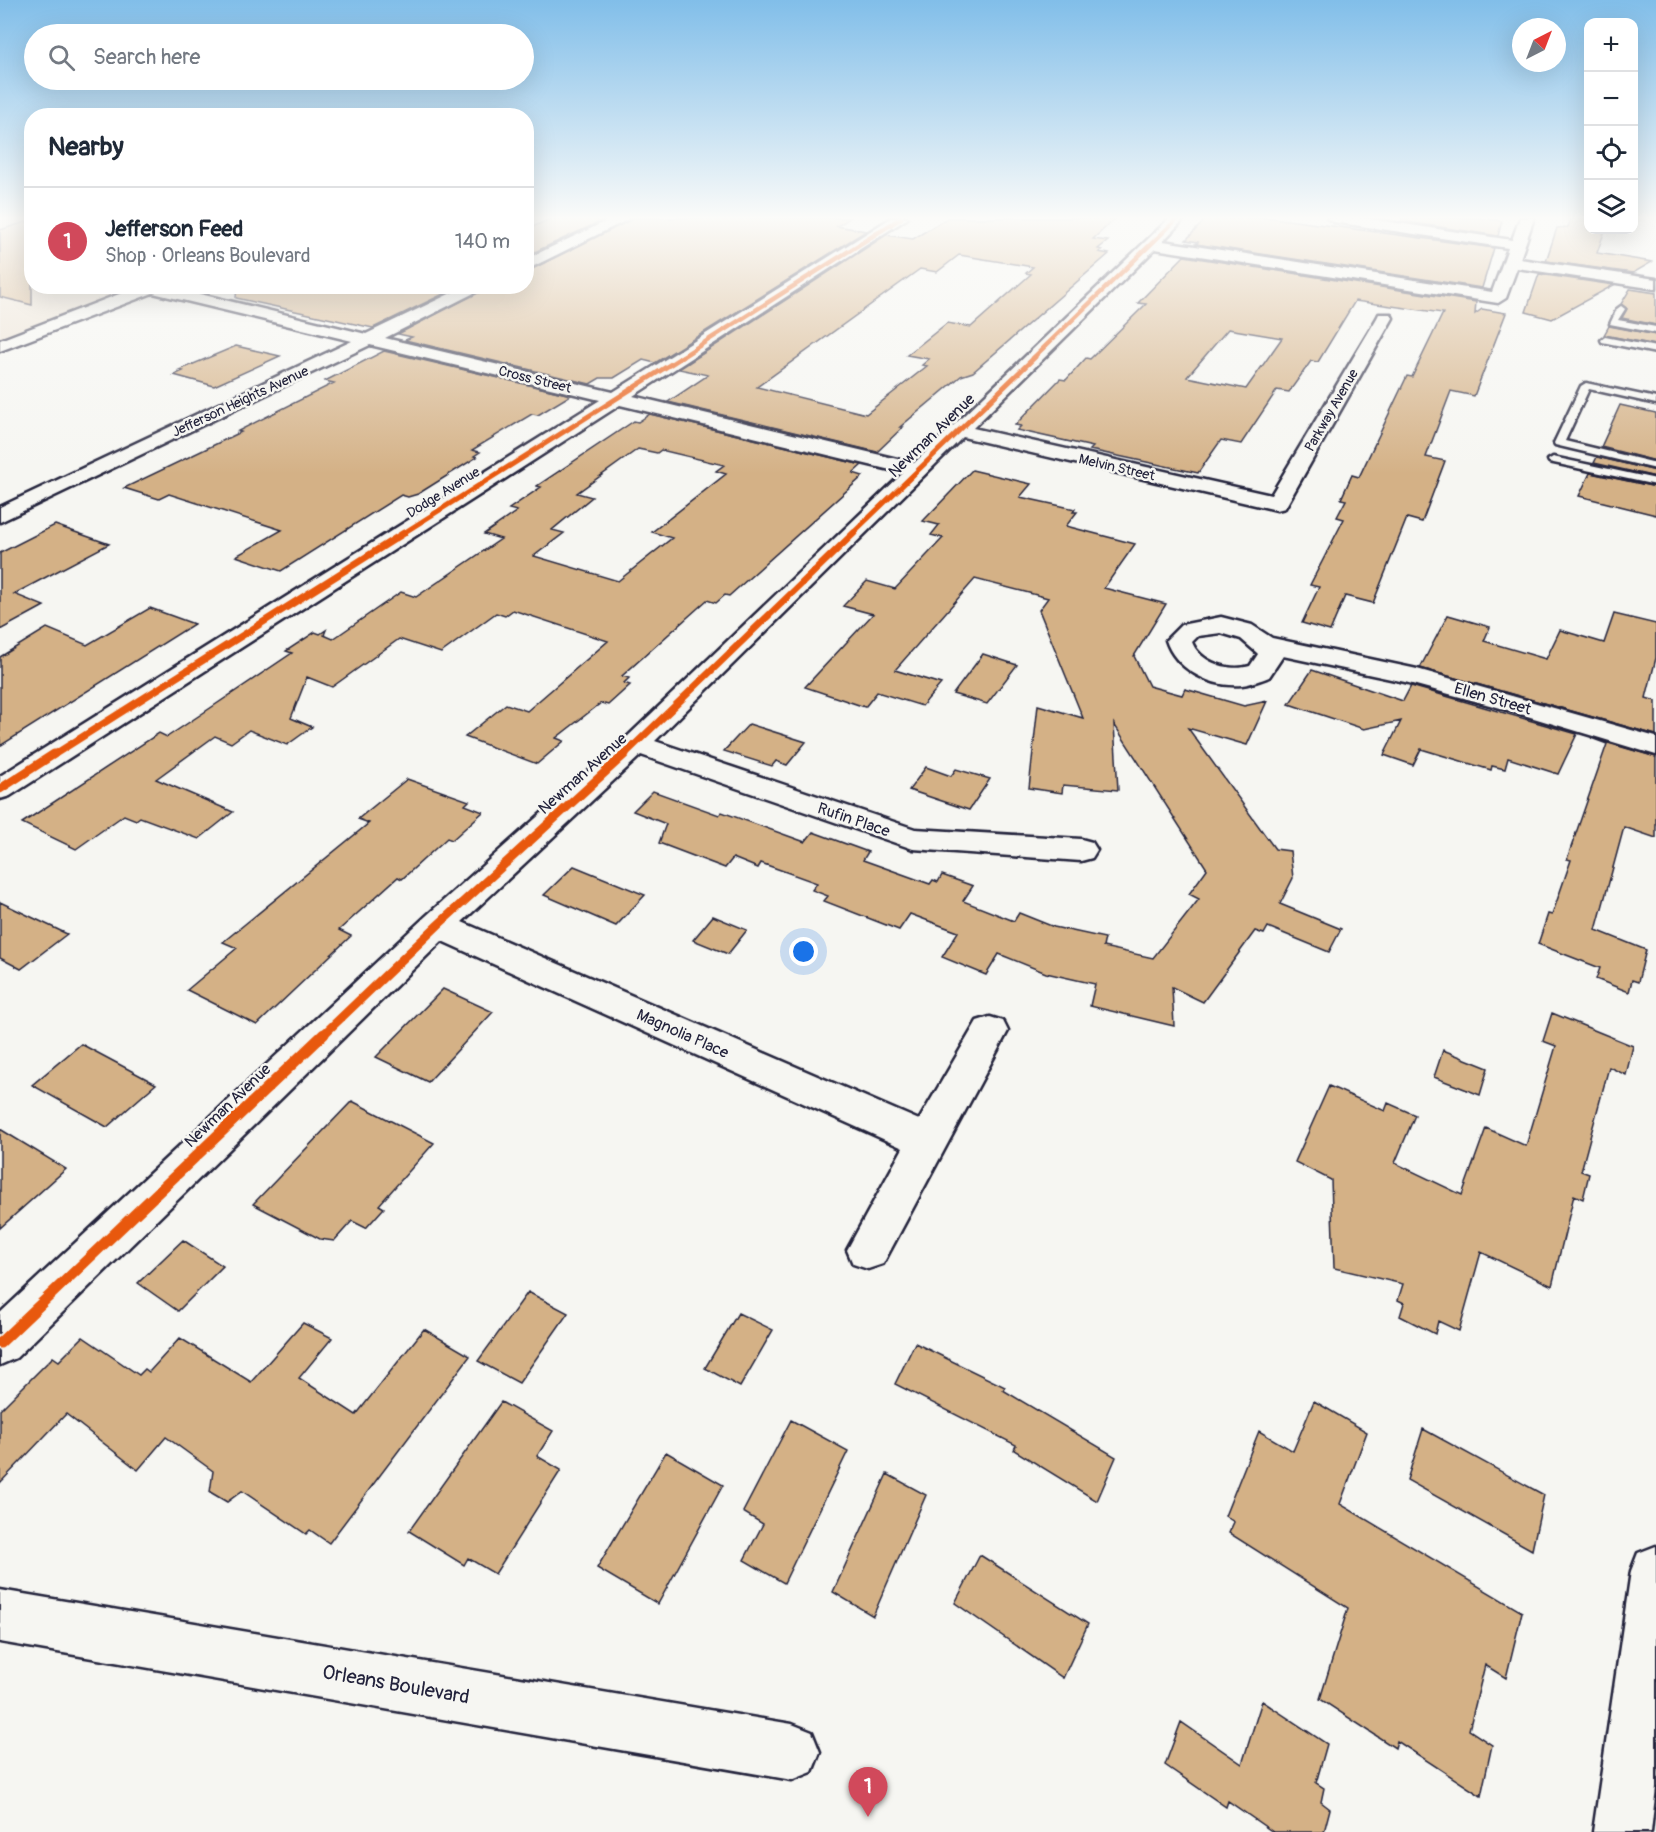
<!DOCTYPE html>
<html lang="en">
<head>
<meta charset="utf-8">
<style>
	:root { --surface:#fff; --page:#f2f2f3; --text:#1f2937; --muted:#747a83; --line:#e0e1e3; --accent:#d1495b }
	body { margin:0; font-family:Pangolin,sans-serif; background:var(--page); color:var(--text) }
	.controls { position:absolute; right:18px; top:18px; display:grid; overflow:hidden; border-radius:12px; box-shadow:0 6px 24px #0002 }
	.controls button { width:54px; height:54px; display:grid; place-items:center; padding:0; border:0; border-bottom:2px solid var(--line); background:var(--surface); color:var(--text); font:30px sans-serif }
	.compass { position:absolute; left:1512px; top:18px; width:54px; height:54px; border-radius:50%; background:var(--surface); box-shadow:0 6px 24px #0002; rotate:42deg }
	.you { position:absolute; left:804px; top:952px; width:21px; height:21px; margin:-15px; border:4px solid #fff; border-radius:50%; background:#1a73e8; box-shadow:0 0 0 9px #1a73e833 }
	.badge { display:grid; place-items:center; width:39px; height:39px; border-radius:50%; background:var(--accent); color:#fff; font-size:20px; font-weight:700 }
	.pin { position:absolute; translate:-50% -50px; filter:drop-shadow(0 2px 3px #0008) }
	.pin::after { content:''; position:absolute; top:32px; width:21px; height:18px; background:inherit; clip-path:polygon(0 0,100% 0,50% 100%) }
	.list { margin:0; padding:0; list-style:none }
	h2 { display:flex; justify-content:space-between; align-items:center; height:78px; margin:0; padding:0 24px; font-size:26px }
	h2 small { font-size:20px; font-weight:400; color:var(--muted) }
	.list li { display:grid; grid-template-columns:39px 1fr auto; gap:18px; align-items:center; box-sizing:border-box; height:108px; padding:0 24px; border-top:2px solid var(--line) }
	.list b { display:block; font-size:22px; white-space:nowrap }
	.list p { margin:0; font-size:20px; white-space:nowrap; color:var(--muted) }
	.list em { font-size:20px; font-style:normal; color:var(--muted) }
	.icon { flex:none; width:33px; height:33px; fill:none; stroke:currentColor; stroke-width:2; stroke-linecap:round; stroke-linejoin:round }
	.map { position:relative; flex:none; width:1656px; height:1832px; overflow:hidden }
	.search { position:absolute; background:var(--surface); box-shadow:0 6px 24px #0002; left:24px; top:24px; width:510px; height:66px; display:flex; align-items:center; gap:15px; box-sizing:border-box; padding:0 21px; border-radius:33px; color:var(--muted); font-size:22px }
	.panel { position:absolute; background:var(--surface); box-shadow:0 6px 24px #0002; left:24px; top:108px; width:510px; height:186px; border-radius:24px }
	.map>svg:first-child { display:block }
</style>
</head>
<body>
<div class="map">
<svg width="1656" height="1832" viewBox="0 0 1656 1832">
	<rect width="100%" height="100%" fill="#f6f6f2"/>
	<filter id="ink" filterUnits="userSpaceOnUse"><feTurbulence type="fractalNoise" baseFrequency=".0167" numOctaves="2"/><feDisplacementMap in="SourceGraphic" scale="12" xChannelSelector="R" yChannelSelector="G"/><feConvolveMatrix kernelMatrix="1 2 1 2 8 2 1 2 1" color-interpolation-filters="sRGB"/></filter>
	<g filter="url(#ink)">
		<path fill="#ece1d2" d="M0,218H31L32,286L150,287L0,343Z"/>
		<path fill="#d4b186" stroke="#22223b" stroke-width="1.5" fill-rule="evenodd" d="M552,218H608L526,256V230Z
			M633,218H850L837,226L866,231L655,363L643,360L614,378H600L590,384L405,340L412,337L398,334L490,286H526V272Z
			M947,218H1116L1093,239L1108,241L1098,249L1102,250L1099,252L1109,254L973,372L961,376L900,427H903L877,452L668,402L708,375L679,369L886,235L913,239ZM959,255L1033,267L1026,273L1031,274L971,327L947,323L907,355L929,359L922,365L927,366L866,414L757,387L920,269L937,272Z
			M1207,218H1273L1494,248L1482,288L1196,244L1198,242L1186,240Z
			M1403,218H1479L1502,221L1498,236L1401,221Z
			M1571,218H1588V230H1605L1597,253L1652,262L1633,273L1546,261L1557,228L1568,227Z
			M32,220V305L0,297V230Z
			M1184,256L1476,302L1475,314L1482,309L1506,313L1474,396L1451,391L1426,457L1445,461L1422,522L1407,518L1373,603L1345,596L1330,631L1302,623L1319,587L1310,585L1344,519L1337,517L1346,500L1341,499L1352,475L1359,477L1407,376L1412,377L1443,313L1355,301L1318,362L1311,361L1289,392L1277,390L1241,444L1221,440L1198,473L1090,450L1093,447L1017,430L1021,426L1015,425L1060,379L1066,380L1086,358L1090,359L1146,304L1138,303ZM1228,329L1282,338L1246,389L1187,377Z
			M1539,274L1614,285L1552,319L1526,312Z
			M237,286H460L373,328L236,298Z
			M1630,289L1656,293V325L1622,318L1627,309L1621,304Z
			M1609,326L1656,335V345L1604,335Z
			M236,346L280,356L214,386L174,375L183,371L179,370Z
			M384,351L571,395L538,415L532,414L472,450L480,452L474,456L477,457L418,494L408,497L401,495L281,571L236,556L282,530L169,494L159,499L124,488L241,432L238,431L334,383L325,381Z
			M1620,405L1656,413V461L1601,447Z
			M650,414L862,465L853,473L863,476L729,596L725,595L716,603L707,600L622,676L629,678L624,683L630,685L608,705L601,703L556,738L564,741L537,764L465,737L506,704L527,711L608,641L513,610L505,616L496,613L441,653L399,639L332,687L307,677L291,718L312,727L287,745L249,730L231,743L215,736L156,779L233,812L199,839L140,817L136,820L124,815L76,849L22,823L159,733L167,737L206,711L292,653L286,651L315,632L320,634L326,630L324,635L333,639L401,592L416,597L501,539L484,534L517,511L509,509L541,487L537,486L634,421L638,422ZM638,449L657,453L661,450L724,465L716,471L726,474L652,532L672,538L618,581L534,556L564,533L552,530L592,497L577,493Z
			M1597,457L1656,471V477L1594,463Z
			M972,470L1031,484L1020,497L1075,509L1073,512H1077L1066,526L1135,544L1104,588L1166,604L1134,656L1149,686L1182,695L1185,689L1244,706L1267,701L1247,745L1188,728L1275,849L1290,851L1293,878L1280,904L1341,929L1329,952L1268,927L1264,934L1255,931L1203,1002L1172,987L1174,1026L1090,1006L1095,984L1046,973L999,954L986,975L942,957L958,932L910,914L899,930L824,901L828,896L812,890L817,883L761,863L758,868L733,858L725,868L659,843L666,824L633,811L653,791L719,815L722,812L805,842L813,832L868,852L863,860L930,884L933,880L938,882L942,875L973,886L963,901L1014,921L1019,913L1054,927L1105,938L1103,947L1153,958L1199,899L1189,894L1207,869L1114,724L1118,790L1063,785L1062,793L1029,788L1038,705L1083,718L1039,610L1048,598L975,579L895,670L941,684L922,706L877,692L865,707L805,687L873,614L843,606L867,581L895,589L943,538L931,535L939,525L923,521Z
			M1590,473L1656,487V515L1579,496Z
			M55,525L109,544L14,594L44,606L0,630V553Z
			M150,608L194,624L0,746V657L47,628L87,645Z
			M1614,614L1656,624V658L1646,698L1656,701V735L1420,668L1448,615L1490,627L1484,641L1546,659L1560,630L1604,643Z
			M983,654L1017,665L987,704L953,694Z
			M1312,670L1403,701L1411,686L1577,734L1558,774L1508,758L1505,769L1492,766L1491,770L1421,749L1413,765L1384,755L1401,721L1364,729L1289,704Z
			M749,724L806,742L787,765L776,761L772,766L724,751Z
			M1591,738L1656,757V838L1624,827L1596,930L1646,950L1638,982L1632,980L1629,992L1596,979L1600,968L1538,944L1548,914L1552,915L1571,860L1567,859L1607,744Z
			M926,767L951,776L956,769L990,779L969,810L909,790Z
			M407,779L469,801L465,805L483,812L452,840L447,838L402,879L398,877L339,930L351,936L257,1025L187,990L237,948L223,942L369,823L358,819Z
			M574,866L645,895L616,926L544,895Z
			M0,902L67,934L21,969L0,958Z
			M713,916L747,930L728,954L693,940Z
			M443,989L493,1012L428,1082L376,1057Z
			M1552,1013L1633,1046L1626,1075L1609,1067L1581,1171L1589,1174L1583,1199L1574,1195L1552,1286L1481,1252L1459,1331L1438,1321L1435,1334L1400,1316L1404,1303L1398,1300L1403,1284L1334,1268L1331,1180L1295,1162L1329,1086L1385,1111L1388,1103L1415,1115L1395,1163L1462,1195L1486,1128L1526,1146L1556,1046L1543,1041Z
			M81,1044L156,1084L107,1127L32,1085Z
			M1443,1050L1488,1068L1480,1095L1434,1077Z
			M352,1101L434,1143L379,1205L384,1208L366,1228L352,1221L334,1241L320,1239L253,1204Z
			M0,1129L66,1169L0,1228Z
			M183,1240L223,1266L178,1311L138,1283Z
			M528,1292L568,1313L519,1383L478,1361Z
			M738,1313L773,1330L740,1387L705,1368Z
			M303,1323L332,1338L299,1378L356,1415L424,1329L470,1356L329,1543L310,1530L306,1534L242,1491L227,1502L210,1492L213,1471L166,1437L138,1470L66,1414L0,1483V1410L53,1357L59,1361L83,1337L139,1375L145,1369L149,1372L180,1338L251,1382Z
			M915,1343L1005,1387L1003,1390L1116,1457L1097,1501L1014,1450L1016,1445L895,1384Z
			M1314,1401L1367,1432L1340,1504L1522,1612L1506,1678L1485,1665L1469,1730L1492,1745L1481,1796L1397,1741L1395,1748L1320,1699L1348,1608L1229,1533L1234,1522L1225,1516L1259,1431L1293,1451Z
			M501,1402L553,1431L537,1456L561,1470L495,1574L468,1558L464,1565L409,1531Z
			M791,1420L848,1451L784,1583L744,1560L763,1524L743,1512Z
			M1423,1429L1544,1495L1532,1550L1407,1480Z
			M666,1452L723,1485L658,1604L597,1568Z
			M887,1474L926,1495L873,1616L833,1592Z
			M980,1555L1088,1624L1063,1678L955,1603Z
			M1262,1701L1327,1744L1316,1783L1324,1788L1321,1802L1330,1809L1324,1832H1273L1228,1801L1226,1807L1165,1765L1181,1722L1242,1764Z"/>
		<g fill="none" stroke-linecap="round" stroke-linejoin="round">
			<g stroke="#22223b" stroke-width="5">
				<path id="lane" d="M1621,306L1625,309L1618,320L1656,327V333L1610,324L1617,309Z
					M1605,337L1656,347V353L1602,342L1601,340Z
					M1586,383L1656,398V404L1589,389L1565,441L1656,463V469L1555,445L1554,443L1581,386Z
					M1553,457L1656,479V485L1549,462L1548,460Z"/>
			</g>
			<g stroke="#22223b" stroke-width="5">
				<path id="street" d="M613,218H631L526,270V259Z
					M891,218H908L633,396L914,463L1170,218H1185L1163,241L1492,292L1508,248L1334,222L1327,218H1363L1512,240L1520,218H1534L1520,259L1656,279V289L1517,268L1506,298L1498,303L1155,249L973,428L1271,495L1377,318L1379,314H1391L1393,318L1285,508L1277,510L963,437L655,741L915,829L1081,839L1092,842L1097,850L1092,858L1081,861L913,849L641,755L462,922L919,1120L977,1021L990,1017L1003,1021L1008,1031L883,1264L868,1269L853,1264L847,1250L903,1148L442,941L16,1358L0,1365V1313L426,916L626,738L903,473L620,405L10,796L0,799V776L600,400L370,345L0,522V507L352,341L153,293L0,351V340L140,286H167L366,334L466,286H488L385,338L613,392Z
					M1221,617L1252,625L1272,638L1417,669L1656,737V755L1497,707L1405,682L1283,656L1269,677C1261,680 1251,684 1242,685C1211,688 1175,669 1166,640L1181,625ZM1221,633L1241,639L1256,652L1258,654L1250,666C1230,672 1200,663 1192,642L1198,636Z
					M0,1590L792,1724L812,1732L820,1752L812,1772L792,1780L0,1642Z"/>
			</g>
			<g stroke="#22223b" stroke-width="5">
				<path id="secondary" d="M1656,1546V1787L1651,1832H1593L1631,1571L1638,1553Z"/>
			</g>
			<use href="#lane" fill="#f6f6f2" fill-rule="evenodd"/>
			<use href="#street" fill="#f6f6f2" fill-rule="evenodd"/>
			<use href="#secondary" fill="#f6f6f2" fill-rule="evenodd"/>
			<g stroke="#f6f6f2" stroke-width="6">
				<path id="cycleway-far4" d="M680,358L901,218
					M1033,358L1178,218"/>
			</g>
			<g stroke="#f6f6f2" stroke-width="8">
				<path id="cycleway-far3" d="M402,534L682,357
					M852,534L1035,357"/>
			</g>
			<g stroke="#f6f6f2" stroke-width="10">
				<path id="cycleway-far2" d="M52,756L404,533
					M623,756L854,533"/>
			</g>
			<g stroke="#f6f6f2" stroke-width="13">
				<path id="cycleway-far1" d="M0,789L54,754
					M322,1036L438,925L625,754"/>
			</g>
			<g stroke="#f6f6f2" stroke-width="15">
				<path id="cycleway" d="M0,1343L324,1034"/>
			</g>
			<use href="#cycleway-far4" stroke="#e8590c" stroke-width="4.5"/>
			<use href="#cycleway-far3" stroke="#e8590c" stroke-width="5"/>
			<use href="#cycleway-far2" stroke="#e8590c" stroke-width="7"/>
			<use href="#cycleway-far1" stroke="#e8590c" stroke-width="9"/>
			<use href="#cycleway" stroke="#e8590c" stroke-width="11"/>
		</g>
	</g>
	<linearGradient id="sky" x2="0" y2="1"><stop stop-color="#81bee9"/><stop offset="0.46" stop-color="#fbfbf9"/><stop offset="1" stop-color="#fbfbf9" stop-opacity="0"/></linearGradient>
	<rect width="1656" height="474" fill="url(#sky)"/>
	<g text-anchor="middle" stroke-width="5" stroke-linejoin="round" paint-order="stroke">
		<g font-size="14" fill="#22223b" stroke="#f6f6f2">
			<text transform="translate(535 379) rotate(14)" y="5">Cross Street</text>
			<text transform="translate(240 401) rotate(-25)" y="5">Jefferson Heights Avenue</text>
			<text transform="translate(1331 410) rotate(-60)" y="5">Parkway Avenue</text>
			<text transform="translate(1117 467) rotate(13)" y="5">Melvin Street</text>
			<text transform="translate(443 492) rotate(-32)" y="5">Dodge Avenue</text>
		</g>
		<g font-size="16" fill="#22223b" stroke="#f6f6f2">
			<text transform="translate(931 435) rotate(-44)" y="6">Newman Avenue</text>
			<text transform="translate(1493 698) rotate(16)" y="6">Ellen Street</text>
			<text transform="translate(582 773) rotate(-42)" y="6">Newman Avenue</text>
			<text transform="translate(854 819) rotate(19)" y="6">Rufin Place</text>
			<text transform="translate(683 1033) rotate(24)" y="6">Magnolia Place</text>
			<text transform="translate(227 1105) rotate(-44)" y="6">Newman Avenue</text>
		</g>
		<g font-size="20" fill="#22223b" stroke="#f6f6f2">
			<text transform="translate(396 1684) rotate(10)" y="7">Orleans Boulevard</text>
		</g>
	</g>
</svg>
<div class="controls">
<button>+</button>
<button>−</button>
<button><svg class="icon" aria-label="locate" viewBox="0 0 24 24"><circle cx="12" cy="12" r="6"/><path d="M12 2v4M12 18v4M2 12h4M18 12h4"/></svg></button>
<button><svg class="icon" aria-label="layers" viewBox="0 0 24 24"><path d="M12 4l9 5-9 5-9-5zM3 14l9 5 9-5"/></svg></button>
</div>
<svg class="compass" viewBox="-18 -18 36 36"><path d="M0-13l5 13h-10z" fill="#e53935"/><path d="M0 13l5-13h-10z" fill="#747a83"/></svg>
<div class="you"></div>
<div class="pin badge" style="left:868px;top:1817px">1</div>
<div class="search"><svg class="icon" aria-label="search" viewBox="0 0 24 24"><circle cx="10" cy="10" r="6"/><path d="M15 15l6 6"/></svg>Search here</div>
<section class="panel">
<h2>Nearby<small></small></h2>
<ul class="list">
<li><span class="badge">1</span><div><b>Jefferson Feed</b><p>Shop · Orleans Boulevard</p></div><em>140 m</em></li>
</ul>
</section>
</div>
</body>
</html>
